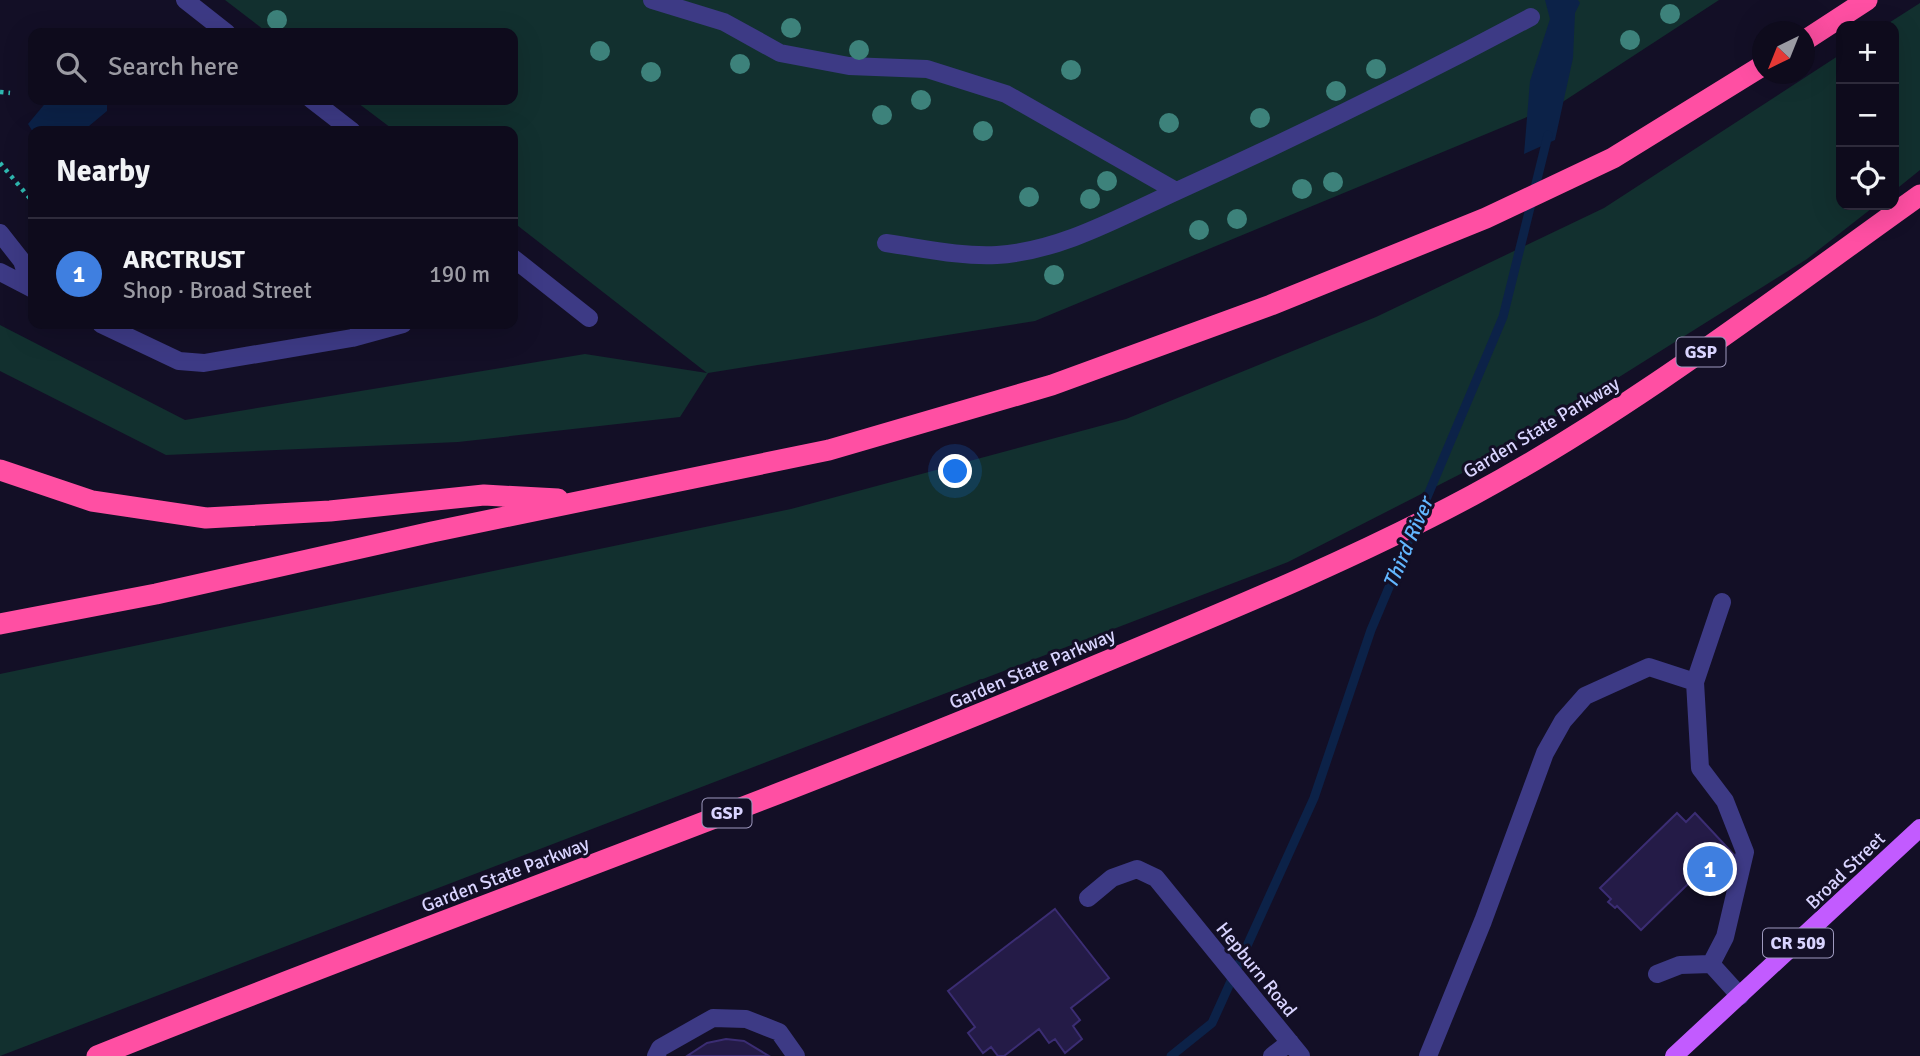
<!DOCTYPE html>
<html lang="en">
<head>
<meta charset="utf-8">
<style>
	:root { --surface:#0e0b1c; --page:#1c1929; --text:#f1f3f6; --muted:#9b9ba3; --line:#2e2b3b; --accent:#7c3aed }
	body { margin:0; font-family:Signika,sans-serif; background:var(--page); color:var(--text) }
	.controls { position:absolute; right:21px; top:21px; display:grid; overflow:hidden; border-radius:14px; box-shadow:0 7px 28px #0002 }
	.controls button { width:63px; height:63px; display:grid; place-items:center; padding:0; border:0; border-bottom:2px solid var(--line); background:var(--surface); color:var(--text); font:35px sans-serif }
	.compass { position:absolute; left:1752px; top:21px; width:63px; height:63px; border-radius:50%; background:var(--surface); box-shadow:0 7px 28px #0002; rotate:223deg }
	.you { position:absolute; left:956px; top:472px; width:24px; height:24px; margin:-18px; border:5px solid #fff; border-radius:50%; background:#1a73e8; box-shadow:0 0 0 10px #1a73e833 }
	.badge { display:grid; place-items:center; width:46px; height:46px; border-radius:50%; background:var(--accent); color:#fff; font-size:23px; font-weight:700 }
	.pin { position:absolute; translate:-50% -50%; border:4px solid #fff; box-shadow:0 2px 7px #0006 }
	.list { margin:0; padding:0; list-style:none }
	h2 { display:flex; justify-content:space-between; align-items:center; height:91px; margin:0; padding:0 28px; font-size:30px }
	h2 small { font-size:23px; font-weight:400; color:var(--muted) }
	.list li { display:grid; grid-template-columns:46px 1fr auto; gap:21px; align-items:center; box-sizing:border-box; height:112px; padding:0 28px; border-top:2px solid var(--line) }
	.list b { display:block; font-size:26px; white-space:nowrap }
	.list p { margin:0; font-size:23px; white-space:nowrap; color:var(--muted) }
	.list em { font-size:23px; font-style:normal; color:var(--muted) }
	.icon { flex:none; width:38px; height:38px; fill:none; stroke:currentColor; stroke-width:2; stroke-linecap:round; stroke-linejoin:round }
	.map { position:relative; flex:none; width:1920px; height:1056px; overflow:hidden }
	.search { position:absolute; background:var(--surface); box-shadow:0 7px 28px #0002; left:28px; top:28px; width:490px; height:77px; display:flex; align-items:center; gap:18px; box-sizing:border-box; padding:0 24px; border-radius:14px; color:var(--muted); font-size:26px }
	.panel { position:absolute; background:var(--surface); box-shadow:0 7px 28px #0002; left:28px; top:126px; width:490px; height:203px; border-radius:14px }
	.map>svg:first-child { display:block }
</style>
</head>
<body>
<div class="map">
<svg width="1920" height="1056" viewBox="0 0 1920 1056">
	<rect width="100%" height="100%" fill="#130f26"/>
	<path fill="#12302f" d="M225,0H1719L1561,103L1035,321L708,373L680,417L458,442L166,455L0,371V325L185,420L585,354L707,373L513,222V131H395L354,100H513V33H268Z
		M1920,3V170L1894,191V26H1884Z
		M1841,54V205H1876L1807,259L1482,463L1288,562L0,1056V674L791,509L1126,419L1376,317L1604,208Z"/>
	<path fill="#0c2248" d="M1545,0H1578L1580,3L1575,13L1573,58L1555,140L1524,154L1530,81L1550,19Z
		M48,100H107V111L83,131L33,132L28,124Z"/>
	<g fill="none" stroke-linecap="round" stroke-linejoin="round">
		<path stroke="#0c2248" stroke-width="9" d="M1171,1056L1212,1023L1314,798L1371,630L1503,317L1548,135"/>
	</g>
	<path fill="#241b47" stroke="#3b2d73" stroke-width="2" d="M1677,813L1686,822L1695,813L1737,858L1703,886L1698,882L1701,879L1698,876L1692,880L1641,930L1617,906L1615,908L1608,902L1611,899L1600,888Z
		M1055,909L1109,978L1071,1008L1080,1020L1073,1026L1082,1039L1065,1053L1055,1039L1049,1043L1039,1029L1004,1056H998L991,1047L983,1053L968,1033L975,1027L948,991Z
		M726,1039L744,1041L769,1056H687L707,1043Z"/>
	<g fill="none" stroke-linecap="round" stroke-linejoin="round">
		<path stroke="#2fb8b0" stroke-width="4.5" stroke-dasharray="3.5 5" stroke-linecap="butt" d="M0,92L10,93
			M0,163L33,202"/>
		<path stroke="#3d3a85" stroke-width="18" d="M185,0L227,33
			M652,0L724,22L780,53L849,66L927,69L1006,94L1176,191
			M312,100L352,131
			M0,233L22,261L31,288
			M886,243C922,248 960,257 997,255C1061,251 1120,217 1177,191C1296,137 1415,79 1531,17
			M513,258L589,318
			M0,272L33,289
			M101,324L179,361L204,363L352,338L403,324
			M1722,602L1695,682L1700,768L1725,801L1745,852L1725,937L1711,964L1740,996
			M1088,898L1112,878L1137,869L1156,878L1301,1056
			M1657,974L1680,965L1711,964
			M656,1056L660,1048L713,1018L746,1019L779,1032L796,1056
			M1272,1056L1290,1042
			M1428,1056L1483,921L1545,753L1563,721L1585,696L1649,667L1695,682"/>
		<path stroke="#c25bff" stroke-width="18" d="M1674,1056L1920,828"/>
		<path stroke="#ff4fa3" stroke-width="21" d="M1804,41L1867,0
			M0,470L92,501L206,518L330,511L484,495L558,499
			M0,624L156,594L432,532L829,450L1052,385L1271,305L1486,218L1613,158L1762,66
			M97,1056C418,927 745,812 1064,679C1202,621 1341,566 1473,495C1631,410 1774,299 1920,195"/>
	</g>
	<g fill="#3d827b">
		<circle cx="1670" cy="14" r="10"/>
		<circle cx="277" cy="20" r="10"/>
		<circle cx="791" cy="28" r="10"/>
		<circle cx="1630" cy="40" r="10"/>
		<circle cx="859" cy="50" r="10"/>
		<circle cx="600" cy="51" r="10"/>
		<circle cx="740" cy="64" r="10"/>
		<circle cx="1376" cy="69" r="10"/>
		<circle cx="1071" cy="70" r="10"/>
		<circle cx="651" cy="72" r="10"/>
		<circle cx="1336" cy="91" r="10"/>
		<circle cx="921" cy="100" r="10"/>
		<circle cx="882" cy="115" r="10"/>
		<circle cx="1260" cy="118" r="10"/>
		<circle cx="1169" cy="123" r="10"/>
		<circle cx="983" cy="131" r="10"/>
		<circle cx="1107" cy="181" r="10"/>
		<circle cx="1333" cy="182" r="10"/>
		<circle cx="1302" cy="189" r="10"/>
		<circle cx="1029" cy="197" r="10"/>
		<circle cx="1090" cy="199" r="10"/>
		<circle cx="1237" cy="219" r="10"/>
		<circle cx="1199" cy="230" r="10"/>
		<circle cx="1054" cy="275" r="10"/>
	</g>
	<g text-anchor="middle" stroke-width="6" stroke-linejoin="round" paint-order="stroke">
		<g fill="#130f26" stroke="#9e99be" stroke-width="2">
			<rect x="1676.5" y="337.5" width="49" height="29" rx="5"/>
			<rect x="702.5" y="798.5" width="49" height="29" rx="5"/>
			<rect x="1763" y="928.5" width="70" height="29" rx="5"/>
		</g>
		<g font-size="18" font-weight="bold" fill="#d9d4ff">
			<text x="1701" y="358">GSP</text>
			<text x="727" y="819">GSP</text>
			<text x="1798" y="949">CR 509</text>
		</g>
		<g font-size="19" fill="#d9d4ff" stroke="#130f26">
			<text transform="translate(1541 427) rotate(-31)" y="7">Garden State Parkway</text>
			<text transform="translate(1032 668) rotate(-23)" y="7">Garden State Parkway</text>
			<text transform="translate(1845 870) rotate(-44)" y="7">Broad Street</text>
			<text transform="translate(505 874) rotate(-21)" y="7">Garden State Parkway</text>
			<text transform="translate(1257 969) rotate(51)" y="7">Hepburn Road</text>
		</g>
		<g font-size="21" font-style="italic" fill="#62b6ff" stroke="#130f26">
			<text transform="translate(1408 543) rotate(-67)" y="7">Third River</text>
		</g>
	</g>
</svg>
<div class="controls">
<button>+</button>
<button>−</button>
<button><svg class="icon" aria-label="locate" viewBox="0 0 24 24"><circle cx="12" cy="12" r="6"/><path d="M12 2v4M12 18v4M2 12h4M18 12h4"/></svg></button>
</div>
<svg class="compass" viewBox="-18 -18 36 36"><path d="M0-13l5 13h-10z" fill="#e53935"/><path d="M0 13l5-13h-10z" fill="#9b9ba3"/></svg>
<div class="you"></div>
<div class="pin badge" style="left:1710px;top:869px;background:#3f7fe0">1</div>
<div class="search"><svg class="icon" aria-label="search" viewBox="0 0 24 24"><circle cx="10" cy="10" r="6"/><path d="M15 15l6 6"/></svg>Search here</div>
<section class="panel">
<h2>Nearby<small></small></h2>
<ul class="list">
<li><span class="badge" style="background:#3f7fe0">1</span><div><b>ARCTRUST</b><p>Shop · Broad Street</p></div><em>190 m</em></li>
</ul>
</section>
</div>
</body>
</html>
